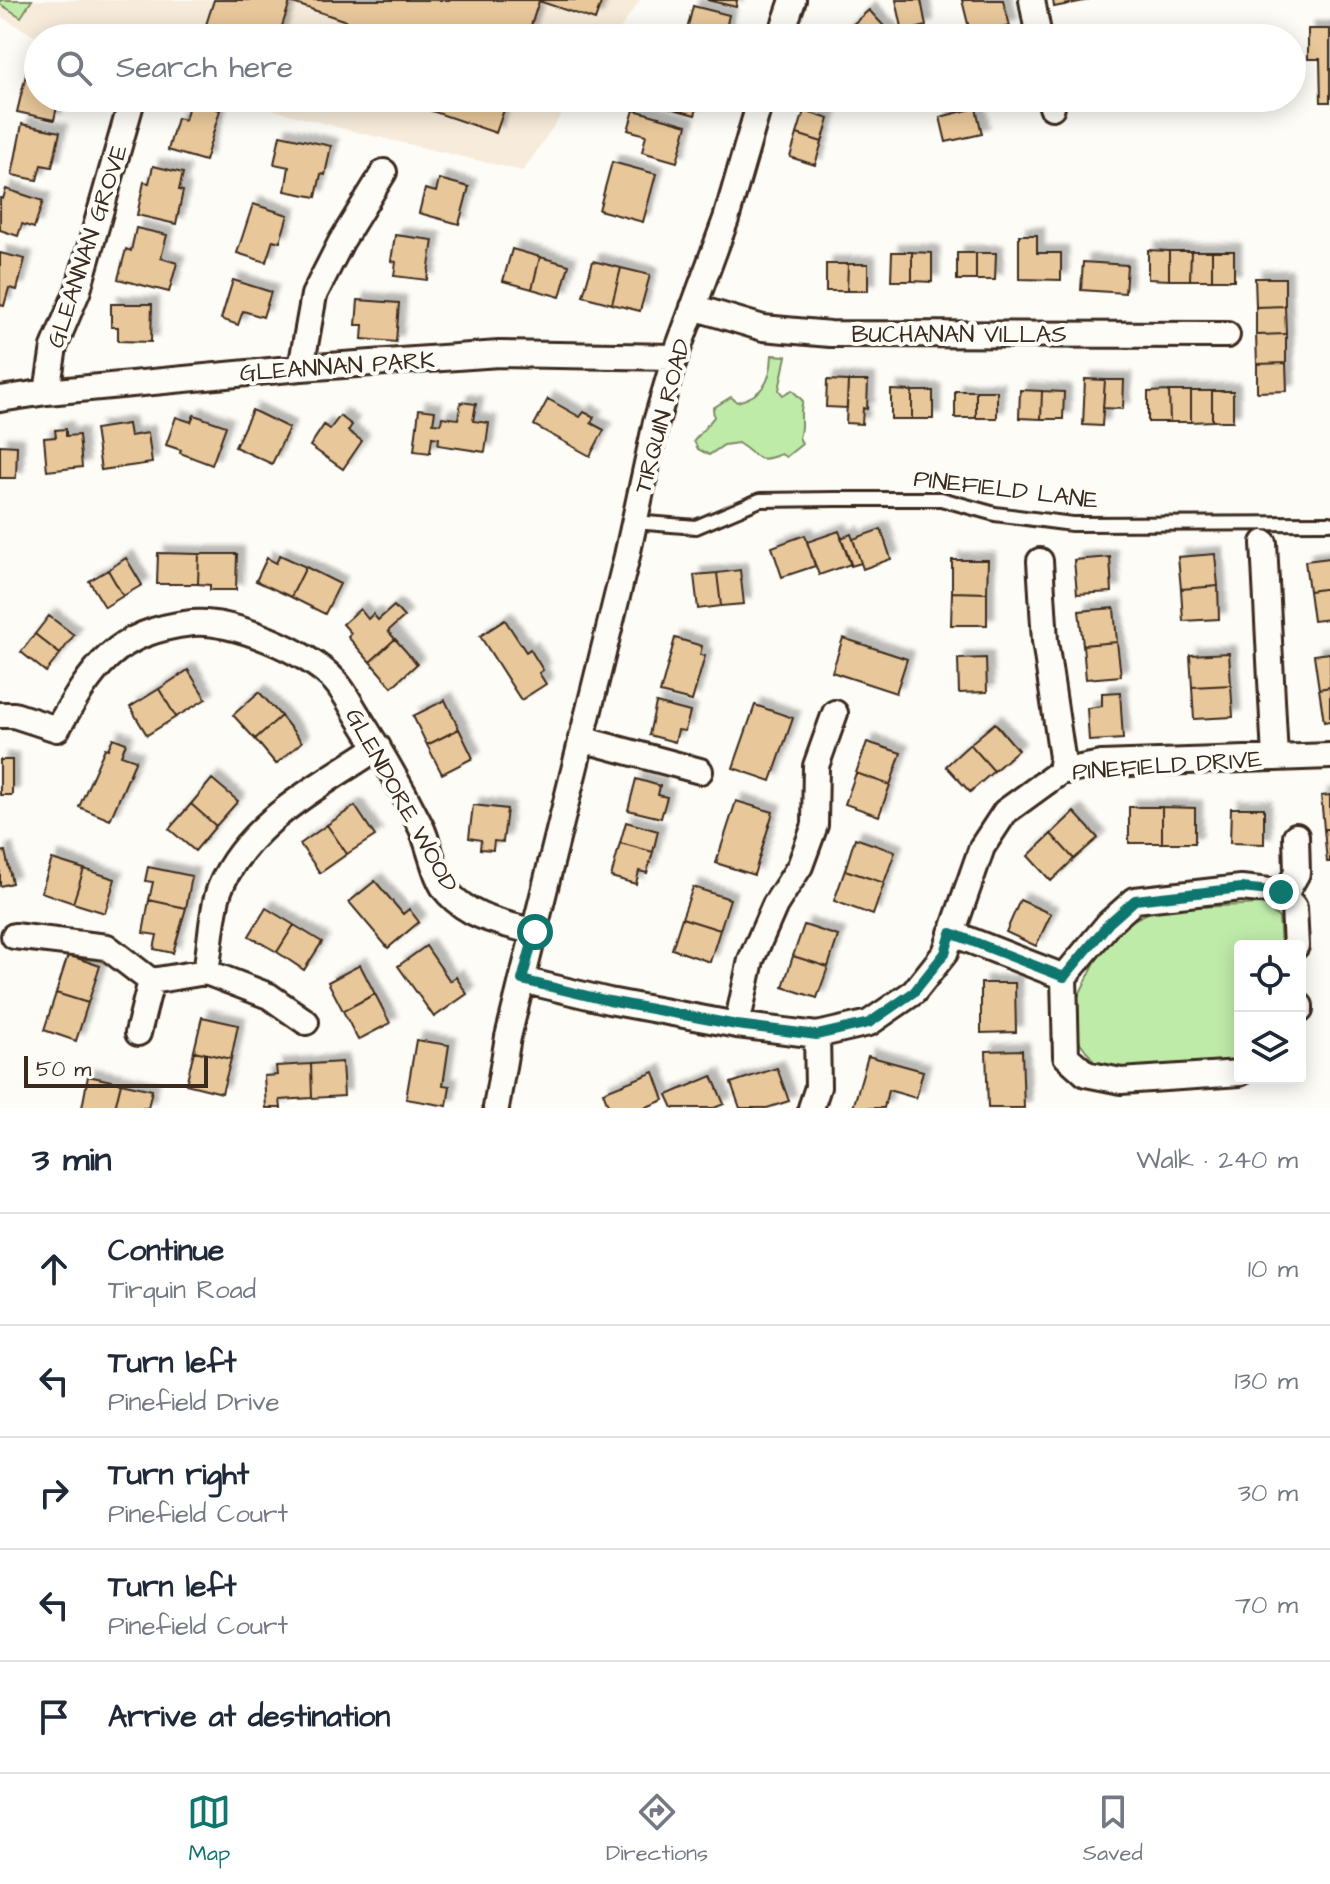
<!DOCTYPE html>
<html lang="en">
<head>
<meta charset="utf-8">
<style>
	:root { --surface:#fff; --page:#f6f6f7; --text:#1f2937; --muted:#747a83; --line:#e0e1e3; --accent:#0f766e }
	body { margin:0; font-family:"Architects Daughter",sans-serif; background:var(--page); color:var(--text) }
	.controls { position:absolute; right:24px; bottom:24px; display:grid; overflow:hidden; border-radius:8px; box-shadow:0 4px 20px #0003 }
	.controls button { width:72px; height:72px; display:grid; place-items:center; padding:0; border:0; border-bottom:2px solid var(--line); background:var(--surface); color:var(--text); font:40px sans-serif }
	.scale { position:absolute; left:24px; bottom:20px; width:184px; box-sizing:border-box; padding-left:8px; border:4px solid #3b2a1e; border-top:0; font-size:22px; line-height:28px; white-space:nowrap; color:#3b2a1e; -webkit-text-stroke:6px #fdfcf7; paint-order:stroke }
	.stop { position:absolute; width:24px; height:24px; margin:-18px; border:6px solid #0f766e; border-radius:50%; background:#fff }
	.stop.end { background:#0f766e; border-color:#fff; box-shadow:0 2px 8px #0008 }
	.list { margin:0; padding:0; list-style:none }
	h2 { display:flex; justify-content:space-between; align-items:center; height:104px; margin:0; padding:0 32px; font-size:34px }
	h2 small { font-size:26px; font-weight:400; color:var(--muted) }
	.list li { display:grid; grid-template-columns:52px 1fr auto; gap:24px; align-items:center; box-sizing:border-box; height:112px; padding:0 32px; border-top:2px solid var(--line) }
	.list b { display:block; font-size:30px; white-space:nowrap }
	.list p { margin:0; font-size:26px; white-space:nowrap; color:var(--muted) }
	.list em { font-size:26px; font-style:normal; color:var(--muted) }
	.icon { flex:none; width:44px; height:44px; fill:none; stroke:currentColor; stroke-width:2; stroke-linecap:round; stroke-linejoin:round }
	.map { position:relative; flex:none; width:1330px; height:1108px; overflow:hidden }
	.search { position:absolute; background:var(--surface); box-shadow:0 4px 20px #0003; left:24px; right:24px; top:24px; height:88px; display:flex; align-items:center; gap:20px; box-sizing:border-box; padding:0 28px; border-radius:44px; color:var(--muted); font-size:30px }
	.sheet { height:664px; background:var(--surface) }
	nav { display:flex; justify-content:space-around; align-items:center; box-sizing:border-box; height:112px; border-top:2px solid var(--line); background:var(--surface); font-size:22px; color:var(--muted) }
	nav a { display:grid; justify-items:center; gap:4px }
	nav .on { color:var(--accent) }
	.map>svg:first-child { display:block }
</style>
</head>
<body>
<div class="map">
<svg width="1330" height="1108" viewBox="0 0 1330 1108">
	<defs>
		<filter id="shadow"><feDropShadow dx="7" dy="-7" stdDeviation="2" flood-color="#0004"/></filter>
	</defs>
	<rect width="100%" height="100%" fill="#fdfcf7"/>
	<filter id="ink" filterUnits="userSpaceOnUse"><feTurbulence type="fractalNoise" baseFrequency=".0125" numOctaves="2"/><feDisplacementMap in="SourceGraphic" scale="16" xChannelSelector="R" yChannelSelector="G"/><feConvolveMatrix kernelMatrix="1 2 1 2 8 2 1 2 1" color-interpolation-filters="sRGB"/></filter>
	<g filter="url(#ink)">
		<path fill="#f7ecdb" d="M0,0H640L614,38H38L0,16Z
			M229,98H573L523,171L356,132Z"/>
		<path fill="#bfeba9" stroke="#7d8a64" stroke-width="2" d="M0,0H32L21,17L0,4Z
			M772,355L786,356L779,390L783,395L792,390L803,401C798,413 804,425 799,437L802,444L786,457L781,454C755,465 758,455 738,443L724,445L709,455L698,449L694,441L714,417L713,408L731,397L737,402C763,395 771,382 772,355Z
			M1264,904L1279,918L1281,946H1240V1063L1118,1071L1096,1064L1079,1041L1077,999L1098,956L1122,925L1157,909Z"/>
		<path fill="#e8c79a" stroke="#3b2a1e" stroke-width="2" filter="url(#shadow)" d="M214,0H602L595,20L539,1L527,38H410L402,35L401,38H341L346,21L290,2L278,38H215L203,34Z
			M707,0H737L736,7Z
			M896,0H921L926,26L903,32Z
			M962,0H1003L1010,26L971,36Z
			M1053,0H1089L1054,7Z
			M693,6L729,15L724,38H685Z
			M869,10L894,37L843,38L841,35Z
			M1308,29H1330V102H1321L1320,59H1308Z
			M29,62L38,64V98H59L54,120L17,112Z
			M420,98H508L496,133L417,106Z
			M664,98H700L695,115L662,106Z
			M190,101L220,110L205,161L168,150L177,118L185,120Z
			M976,108L982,134L946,142L940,117Z
			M634,110L687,125L677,162L642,152L646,135L628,130Z
			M804,111L829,119L822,142L797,134Z
			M22,124L60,132L52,167L41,165L37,180L12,175Z
			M797,134L822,142L815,165L790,157Z
			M280,135L331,146L325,175L321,174L316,197L285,191L289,167L274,164Z
			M612,162L656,174L643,222L599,210Z
			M153,166L183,173L179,190L183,191L176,224L137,215L144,182L149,183Z
			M439,179L469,187L459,224L419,213L425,189L436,192Z
			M6,189L43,201L34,228L22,224L18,236L0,230V198L3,199Z
			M253,204L288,215L280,242L273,240L266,262L237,253Z
			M136,228L167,235L161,258L177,263L169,292L118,279L126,249L131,251Z
			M395,235L433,240L427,280L394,276L396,262L391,261Z
			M1019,235H1037V253H1061V280L1019,279Z
			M512,249L540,257L532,289L503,281Z
			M1148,250L1169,251V280L1148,279Z
			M1169,251H1191L1190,280H1169Z
			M1191,251H1212V280H1190Z
			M1212,251H1234V280H1212Z
			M892,252H912V281H891Z
			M912,252L932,253V282L912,281Z
			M0,253L25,259L17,290L9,288L4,306L0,305Z
			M957,253H976V280H957Z
			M976,253H996L995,280H976Z
			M540,257L569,265L560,297L532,289Z
			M593,261L621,268L612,304L583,296Z
			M1083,262L1127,265L1125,293L1081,290Z
			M826,264H848L847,291H826Z
			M848,264H868V291H847Z
			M621,268L650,275L640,311L612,304Z
			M1255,278H1285V306L1256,307Z
			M233,280L271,292L263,317L243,311L238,325L221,319Z
			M358,300L399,303L396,342L362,339L363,325H356Z
			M111,304H152L151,342L118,341V327H111Z
			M1285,306L1286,334L1256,335V307Z
			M1286,334V363L1257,364L1256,335Z
			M1286,363L1287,391L1257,392V364Z
			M1085,379L1105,380L1102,426L1083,425Z
			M827,380L848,381L847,408L826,407Z
			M1105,380H1124L1123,409L1103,408Z
			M848,381H868L867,409L863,408L862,424L846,423Z
			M891,390L912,391V419H891Z
			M1020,390L1042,391L1041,419L1019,418Z
			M912,391H933V419H912Z
			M955,391H976V418H955Z
			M976,391H997V418H976Z
			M1042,391L1064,392L1063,419H1041Z
			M1169,391L1170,422H1148V392Z
			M1169,391H1191V422H1170Z
			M1191,391H1212V421L1191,422Z
			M1212,391H1233V421H1212Z
			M548,399L580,417L584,412L594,417L591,423L604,430L590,456L534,425Z
			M461,402L476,404L473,421L489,423L485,452L438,445L439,438L432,437L430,453L414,451L419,409L435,411L433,423L441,424L442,417L458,419Z
			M252,410L289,428L272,464L235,447Z
			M194,415L226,426L212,465L180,453L181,450L166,445L176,417L191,422Z
			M340,416L352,425L348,431L362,441L343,469L310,446L324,425L330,429Z
			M128,424L130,436L148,433L152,463L101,470L95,429Z
			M66,429V436L79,435L82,467L47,471L44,438L56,437L55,430Z
			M0,445L17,446L16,478H0Z
			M881,529L891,559L863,569L853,539Z
			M839,531L851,564L819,575L807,542Z
			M851,534L861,563L851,566L841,538Z
			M805,535L815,566L782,577L772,547Z
			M158,553L199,554L198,584H157Z
			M199,554H237L236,590H210V585L198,584Z
			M1215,554L1218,586L1181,589L1178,557Z
			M280,555L306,567L291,597L256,581L267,558L276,563Z
			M1110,557L1112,592L1077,594L1074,560Z
			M126,558L142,585L123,596L108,570Z
			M1330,558V588L1309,591L1305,561Z
			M952,560H988L987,593L952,592Z
			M306,567L340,584L325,614L291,597Z
			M108,570L123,596L105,607L89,581Z
			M740,570L744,604L721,606L717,573Z
			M717,573L721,606L698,609L694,575Z
			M1218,586L1219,619L1183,621L1181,589Z
			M1330,588V619L1313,621L1309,591Z
			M952,592L987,593V625H951Z
			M394,606L404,617L388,631L395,639L370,662L348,637L351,633L343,624L360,609L368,619L373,614L378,620Z
			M1114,608L1117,642L1083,645L1079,611Z
			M49,616L74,635L60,654L35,634Z
			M505,620L526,652L530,649L543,670L539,673L546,684L521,700L480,636Z
			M35,634L60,654L46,672L21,652Z
			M675,638L702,646L700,655L705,656L692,701L660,693Z
			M843,638L907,659L896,693L832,672Z
			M395,639L417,664L392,687L370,662Z
			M1117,642L1121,676L1086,679L1083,645Z
			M1229,653L1231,685L1192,687L1190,655Z
			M1330,653V687L1319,689L1314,655Z
			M986,658L987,692L959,693L958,659Z
			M188,670L206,699L176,717L159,689Z
			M1231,685L1233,717L1194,719L1192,687Z
			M1330,687V721L1324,722L1319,689Z
			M159,689L176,717L147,735L130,707Z
			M259,692L281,716L255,739L233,715Z
			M1120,692L1123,739L1089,741L1087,708L1102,706V693Z
			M445,700L459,729L427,745L413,716Z
			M656,703L690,712L685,731L678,730L675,742L649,735Z
			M755,705L793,718L771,781L733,768Z
			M281,716L302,742L276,764L255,739Z
			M995,723L1018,750L994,771L970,744Z
			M459,729L473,758L442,774L427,745Z
			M113,738L126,743L121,755L136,760L110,820L79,807L105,748L108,749Z
			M867,742L901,753L890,785L856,773Z
			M970,744L994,771L970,792L946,766Z
			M0,760H12V795H0Z
			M856,773L890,785L879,816L845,804Z
			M212,779L238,801L216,826L191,804Z
			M636,779L660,786L658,795L667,797L661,818L628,810Z
			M1330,795V829H1324L1321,796Z
			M736,801L773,812L754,875L716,863Z
			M191,804L216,826L195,851L169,829Z
			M473,805L507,809L503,842L494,841L493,850L480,849L481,840L469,838Z
			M355,806L375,836L347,854L327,825Z
			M1129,807H1162V843H1129Z
			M1162,807L1195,808V843H1162Z
			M1231,808H1264V844L1230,843Z
			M1074,812L1098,838L1074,859L1051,834Z
			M626,822L658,831L653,852L620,843Z
			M327,825L347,854L320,873L300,844Z
			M1324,829H1330V862H1327Z
			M1051,834L1074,859L1051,881L1028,856Z
			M855,838L895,852L884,883L845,870Z
			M620,843L653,852L647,873L639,871L636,884L611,877Z
			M5,851L12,883L0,886V852Z
			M52,859L84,869L73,903L41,892Z
			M148,867L192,876L186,908L149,900L153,882L145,881Z
			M84,869L115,879L105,913L73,903Z
			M845,870L884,883L873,915L834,901Z
			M375,881L403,914L409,909L419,922L388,948L349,902Z
			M693,887L730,899L720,930L682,918Z
			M149,900L186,908L173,953L154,949L157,935L143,933Z
			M1020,900L1051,914L1036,946L1006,932Z
			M266,908L294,925L277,952L249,936Z
			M682,918L720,930L710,962L672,949Z
			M294,925L322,942L304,970L277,952Z
			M804,925L838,936L828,967L793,956Z
			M426,946L450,981L456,977L467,994L434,1017L398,966Z
			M68,955L100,966L88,1003L56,993Z
			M793,956L828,967L817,998L783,987Z
			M360,965L375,994L343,1011L328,982Z
			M981,983H1015L1016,1032L981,1033Z
			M56,993L88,1003L76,1041L44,1030Z
			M375,994L390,1023L358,1040L343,1011Z
			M202,1017L238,1025L231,1059L194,1051Z
			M416,1040L449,1045L443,1085L450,1086L447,1106L406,1099Z
			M1022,1050L1024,1108H988L986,1051Z
			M194,1051L231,1059L222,1093L186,1084Z
			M868,1056L923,1071L916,1098L888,1090L884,1108H853Z
			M342,1062L344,1096L312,1098L311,1064Z
			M311,1064L312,1098L280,1100L281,1108H266L264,1076L277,1075L276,1066Z
			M777,1068L789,1101L767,1108H740L731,1083Z
			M654,1072L664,1100L644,1108H609L603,1092Z
			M88,1076L121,1083L115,1108H82Z
			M712,1076L724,1104L714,1108H673L667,1095Z
			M121,1083L152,1090L148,1108H115Z"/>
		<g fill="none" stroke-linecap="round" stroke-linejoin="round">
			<g stroke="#3b2a1e" stroke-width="18">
				<path id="lane" d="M634,522L696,527L760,500L835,499H941L995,514L1072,524L1330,523"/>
			</g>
			<g stroke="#3b2a1e" stroke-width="30">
				<path id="street" d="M1032,0L1039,38
					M780,38L793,0
					M1050,98L1052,107
					M693,307L763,328L830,334L1227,335
					M301,368L314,295L341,242L384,172
					M47,392L54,347L78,290L132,100
					M0,399L47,392L301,368L499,354L675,357
					M1264,543L1275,758
					M1040,561L1045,641L1062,757L1060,772
					M0,715H14L57,729C94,666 115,632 192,623C231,619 309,652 335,681C344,691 351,705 358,716C381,752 402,789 421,827C430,845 435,880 448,893C472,919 503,923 535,932
					M581,739L700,771
					M1284,896L1297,873L1296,836
					M951,933L1064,977
					M14,936L107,947L151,981L206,972L269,996L306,1022
					M206,972C210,950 212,908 220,888C248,821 321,786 378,747
					M522,980L609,1001L737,1025L817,1035L869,1023L914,992L945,953L982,847L1005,812L1060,772L1101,764L1330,756
					M1300,1006V1010
					M737,1025L751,960L775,905L800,866L815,825L816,766L835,713
					M138,1033L151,981
					M1240,1073L1121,1081L1086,1074L1066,1056L1064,977L1109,923L1135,900L1241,888L1281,892L1294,907L1296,946
					M496,1108L508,1037L627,556L656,422L675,357L726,219L761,98
					M811,1108L818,1087L817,1035"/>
			</g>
			<use href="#lane" stroke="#fdfcf7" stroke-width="12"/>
			<use href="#street" stroke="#fdfcf7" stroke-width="24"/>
		</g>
	</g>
	<g fill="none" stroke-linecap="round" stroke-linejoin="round" filter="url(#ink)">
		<path stroke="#0f766e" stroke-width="10" d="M535,932L522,980L609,1001L737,1025L817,1035L869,1023L914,992L945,953L951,933L1064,977L1109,923L1135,900L1241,888L1281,892"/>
	</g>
	<g text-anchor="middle" stroke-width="8" stroke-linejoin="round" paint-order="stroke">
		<g font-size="24" fill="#3b2a1e" stroke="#fdfcf7">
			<text transform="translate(87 246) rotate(-72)" y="8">GLEANNAN GROVE</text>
			<text x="959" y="342">BUCHANAN VILLAS</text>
			<text transform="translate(337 366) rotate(-4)" y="8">GLEANNAN PARK</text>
			<text transform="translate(662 416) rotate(-75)" y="8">TIRQUIN ROAD</text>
			<text transform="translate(1006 489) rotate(7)" y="8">PINEFIELD LANE</text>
			<text transform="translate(1167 765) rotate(-4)" y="8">PINEFIELD DRIVE</text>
			<text transform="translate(402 800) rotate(61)" y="8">GLENDORE WOOD</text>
		</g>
	</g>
</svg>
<div class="controls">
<button><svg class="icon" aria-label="locate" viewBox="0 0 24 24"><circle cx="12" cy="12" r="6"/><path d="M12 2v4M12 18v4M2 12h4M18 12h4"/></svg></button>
<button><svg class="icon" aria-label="layers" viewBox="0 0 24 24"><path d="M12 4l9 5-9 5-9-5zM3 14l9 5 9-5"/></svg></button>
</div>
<div class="scale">50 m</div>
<div class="stop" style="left:535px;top:932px"></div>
<div class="stop end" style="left:1281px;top:892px"></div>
<div class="search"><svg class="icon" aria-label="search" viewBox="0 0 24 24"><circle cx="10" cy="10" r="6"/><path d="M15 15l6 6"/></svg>Search here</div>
</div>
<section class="sheet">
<h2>3 min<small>Walk · 240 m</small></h2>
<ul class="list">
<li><svg class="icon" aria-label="ahead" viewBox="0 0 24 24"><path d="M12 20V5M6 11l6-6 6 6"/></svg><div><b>Continue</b><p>Tirquin Road</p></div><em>10 m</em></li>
<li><svg class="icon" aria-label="left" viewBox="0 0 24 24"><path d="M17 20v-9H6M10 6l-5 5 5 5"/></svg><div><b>Turn left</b><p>Pinefield Drive</p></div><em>130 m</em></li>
<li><svg class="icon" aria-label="right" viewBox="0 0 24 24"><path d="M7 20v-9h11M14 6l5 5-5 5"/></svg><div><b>Turn right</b><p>Pinefield Court</p></div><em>30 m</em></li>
<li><svg class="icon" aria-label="left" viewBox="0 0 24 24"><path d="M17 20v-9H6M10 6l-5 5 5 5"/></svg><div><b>Turn left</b><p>Pinefield Court</p></div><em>70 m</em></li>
<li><svg class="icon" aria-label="arrive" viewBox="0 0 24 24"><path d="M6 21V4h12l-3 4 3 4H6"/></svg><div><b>Arrive at destination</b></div></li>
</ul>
</section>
<nav>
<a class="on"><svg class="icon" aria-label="map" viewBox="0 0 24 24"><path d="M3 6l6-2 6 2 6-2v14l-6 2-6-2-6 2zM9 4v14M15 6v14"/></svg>Map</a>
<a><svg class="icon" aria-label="directions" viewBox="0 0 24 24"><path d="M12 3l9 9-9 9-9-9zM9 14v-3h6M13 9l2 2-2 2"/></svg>Directions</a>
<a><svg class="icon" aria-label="saved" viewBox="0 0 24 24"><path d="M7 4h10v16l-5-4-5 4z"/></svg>Saved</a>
</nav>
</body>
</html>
